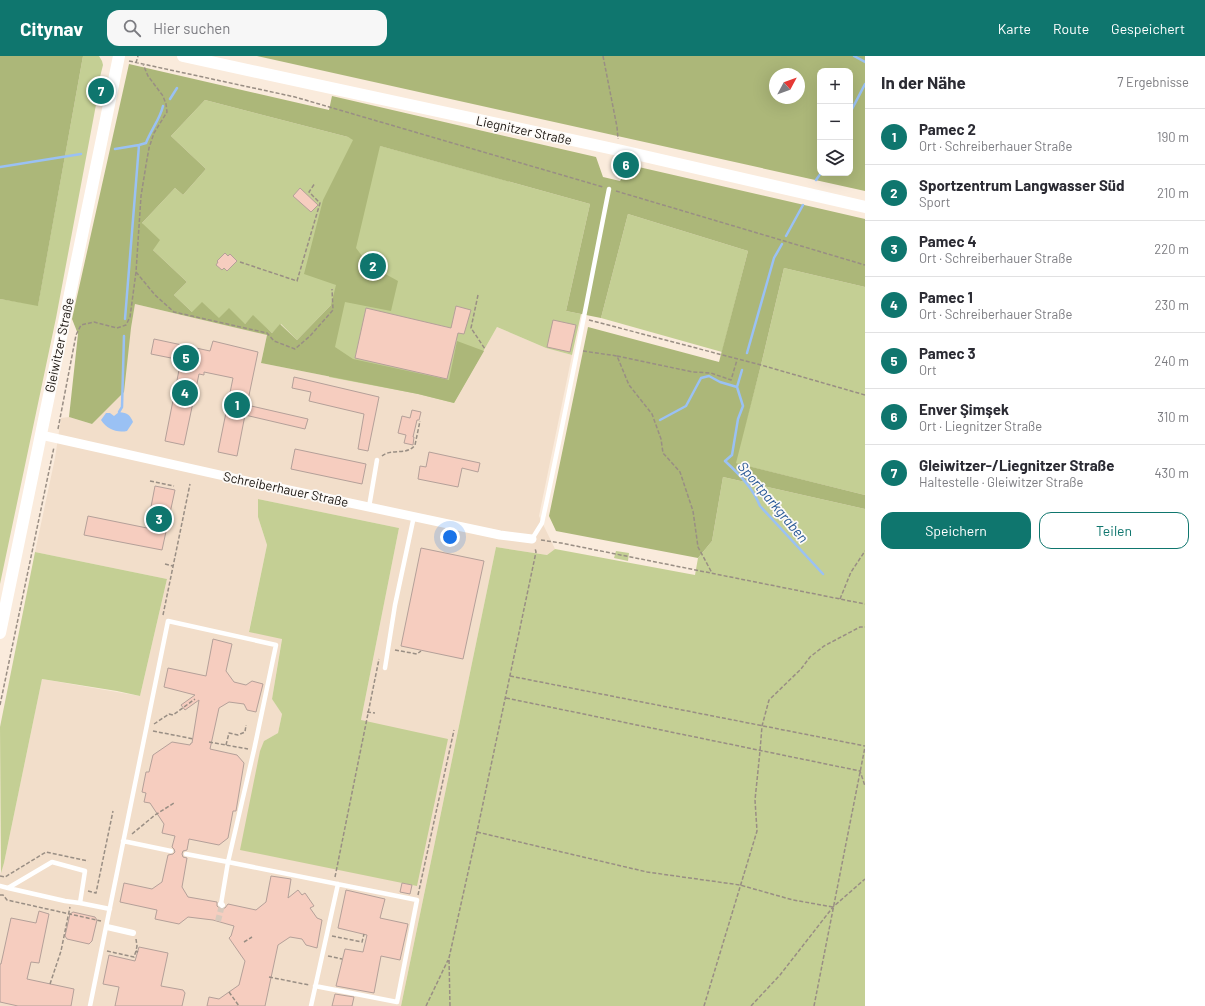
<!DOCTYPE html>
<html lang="de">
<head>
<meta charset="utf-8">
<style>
	:root { --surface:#fff; --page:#f7f7f7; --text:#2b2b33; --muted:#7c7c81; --line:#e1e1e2; --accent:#0f766e }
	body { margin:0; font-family:Barlow,sans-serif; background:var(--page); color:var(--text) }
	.controls { position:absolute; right:12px; top:12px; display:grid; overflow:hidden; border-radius:8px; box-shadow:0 4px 16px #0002 }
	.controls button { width:36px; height:36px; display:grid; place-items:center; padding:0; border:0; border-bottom:1px solid var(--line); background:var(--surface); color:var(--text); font:20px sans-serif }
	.compass { position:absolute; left:769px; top:12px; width:36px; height:36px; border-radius:50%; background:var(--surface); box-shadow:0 4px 16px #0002; rotate:49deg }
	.you { position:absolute; left:450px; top:481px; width:14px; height:14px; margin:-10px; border:3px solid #fff; border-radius:50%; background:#1a73e8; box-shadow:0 0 0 6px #1a73e833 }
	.badge { display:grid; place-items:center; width:26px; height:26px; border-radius:50%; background:var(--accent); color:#fff; font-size:13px; font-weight:700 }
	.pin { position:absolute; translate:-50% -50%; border:2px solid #fff; box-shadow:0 1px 4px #0006 }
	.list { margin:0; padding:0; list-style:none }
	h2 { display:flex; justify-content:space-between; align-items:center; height:52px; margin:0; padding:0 16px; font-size:17px }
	h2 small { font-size:13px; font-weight:400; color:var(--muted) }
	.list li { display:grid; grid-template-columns:26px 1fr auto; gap:12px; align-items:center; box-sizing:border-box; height:56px; padding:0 16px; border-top:1px solid var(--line) }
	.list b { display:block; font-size:15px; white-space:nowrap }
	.list p { margin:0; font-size:13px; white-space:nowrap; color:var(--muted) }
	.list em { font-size:13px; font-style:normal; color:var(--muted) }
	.actions { display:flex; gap:8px; padding:12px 16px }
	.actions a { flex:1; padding:9px 0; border:1px solid var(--accent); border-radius:12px; text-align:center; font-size:14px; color:var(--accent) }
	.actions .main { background:var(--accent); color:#fff }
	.icon { flex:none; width:22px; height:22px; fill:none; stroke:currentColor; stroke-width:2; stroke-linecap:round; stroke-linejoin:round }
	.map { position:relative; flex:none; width:865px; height:950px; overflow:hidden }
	header { display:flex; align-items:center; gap:24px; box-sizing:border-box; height:56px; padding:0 20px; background:var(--accent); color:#fff }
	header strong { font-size:19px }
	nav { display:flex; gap:22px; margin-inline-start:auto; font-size:14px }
	.search { width:280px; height:36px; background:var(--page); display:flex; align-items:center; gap:10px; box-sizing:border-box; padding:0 14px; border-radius:12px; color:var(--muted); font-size:15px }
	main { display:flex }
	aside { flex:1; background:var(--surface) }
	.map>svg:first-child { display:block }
</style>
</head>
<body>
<header>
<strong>Citynav</strong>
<div class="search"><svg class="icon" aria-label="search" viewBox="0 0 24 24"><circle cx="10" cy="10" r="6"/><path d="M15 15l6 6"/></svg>Hier suchen</div>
<nav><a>Karte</a><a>Route</a><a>Gespeichert</a></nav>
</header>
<main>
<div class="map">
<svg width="865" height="950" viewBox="0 0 865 950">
	<rect width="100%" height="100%" fill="#faebdc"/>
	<path fill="#f2deca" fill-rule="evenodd" d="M135,248L267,279L261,307L418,338L454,347L497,271L546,292L572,299L539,460L555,493L547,499L496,491L401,950H0V818L4,807L42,623L140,640L167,523L35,496L55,402L61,362L69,361L92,368L131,272ZM258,443L399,472L361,664L264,685L278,677L282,658L272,643L282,582L249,575L267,489L258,461Z"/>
	<path fill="#c4cf94" d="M83,0H99L102,5L103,9L96,37L98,38L56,262L0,528V243L38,249Z
		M205,44L348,81L590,148L566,255L581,258L572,299L546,292L497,271L454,347L418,338L329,321L331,249L297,284L281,268L272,277L253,260L245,268L192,256L174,239L187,226L153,194L142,167L175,132L183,139L206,113L171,80Z
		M628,158L748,195L722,296L601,262Z
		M784,212L865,231V439L735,407L761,309Z
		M723,421L865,453V950H401L496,491L547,499L555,493L695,519L698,502L712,485Z
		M258,443L399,472L361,664L448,683L417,830L240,794L260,695L264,685L278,677L282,658L272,643L282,583L249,576L267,489L258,461Z
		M616,495L629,497L628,505L614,502Z
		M35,496L167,523L140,640L117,635L42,623L4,807L1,817L0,671Z"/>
	<path fill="#acb779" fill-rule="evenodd" d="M0,0H83L38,250L0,243Z
		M257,0H865V135ZM820,15H850V117H820ZM775,18H799V42H775Z
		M129,8L329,54L332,40L596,101L603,121L620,125L630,109L865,163V231L784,212L761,309L736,407L865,439V453L723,421L712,485L698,502L556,475L549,460L588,271L719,306L748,195L628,158L601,262L566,255L590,148L380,90L356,192L369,209L398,225L391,255L345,246L335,291L353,303L449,324L457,285L484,295L454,347L418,338L261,307L267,279L135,248L131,272L124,336L92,368L69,361L78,278L72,263ZM205,44L348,81L353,84L323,144L304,218L336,229L331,249L297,284L280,268L272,277L253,259L245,268L229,252L219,262L202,246L192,256L174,239L187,226L153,194L160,184L142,167L175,132L183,139L206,113L171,80Z"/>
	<path fill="#9ac1f4" d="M119,356C128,357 130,359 133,366L127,375C116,377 107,373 101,364L106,357H110L114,360Z"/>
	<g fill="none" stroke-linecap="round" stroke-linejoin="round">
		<path stroke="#9ac1f4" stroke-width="2.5" d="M854,0L865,6
			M170,43L177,32
			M850,57L865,28
			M115,93L139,89
			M0,111L81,98
			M816,124L821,117
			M786,180L803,149
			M125,263L139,89L146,87C151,74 160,63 163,50
			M747,297L774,202L782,188
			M742,314L737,331L743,350L738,363L732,399L725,405C739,418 753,432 760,450L823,518
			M119,356L122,351L124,280
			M660,364L686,350L701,322L709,320L720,326L737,331"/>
	</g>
	<path fill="#f6cdbf" stroke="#b4a099" d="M300,132L318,149L311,156L293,140Z
		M225,197L228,200L230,198L237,205L227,215L224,212L222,214L216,209L218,206L217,205Z
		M456,250L471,254L464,278L458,277L447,323L355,302L366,252L451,272Z
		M553,264L576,269L570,296L547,291Z
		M154,283L210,295L213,285L258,296L247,349L308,363L305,373L245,359L237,400L218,396L233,322L204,316V319L199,318L184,389L165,385L181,304L151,298Z
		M294,321L379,341L368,395L358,393L364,358L309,345L311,336L292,332Z
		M412,354L421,356L419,364H417L413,381H414L413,389L404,387L406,379L398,377L402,360L410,362Z
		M295,393L366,408L362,428L291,413Z
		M429,396L480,407L478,416L462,412L458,431L418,423L420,410L426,411Z
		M155,430L175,434L162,494L84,479L88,460L147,472Z
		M421,492L484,505L463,603L401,590Z
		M213,583L232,588L226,615L234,626L246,629L252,625L263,628L256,656L247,654L244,648L229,646L219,652L210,693L237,699L244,707L236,755H233L228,782L219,789L189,783L187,794L183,795L182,798L183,801L187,802L182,831L188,841L217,846V850L220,853L225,852L228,848L256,854L266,846L271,820L291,823L288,842L298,834L302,839L305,837L314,850L310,852L317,862L322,864L317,892L306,889L302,883L290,881L278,889L265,950H207L209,941L219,943L239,929L245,905L229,882L231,880L234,870L213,864L188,861L179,868L155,863L157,854L120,846L124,827L152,833L162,826L168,799L173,798L175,796L174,793L172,791L175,780L162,777L164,768L150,747L144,746L146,737L142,736L146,716H149L153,699L172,686L190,689L191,687H192L199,644L185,654L181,649L195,639L164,631L168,612L206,620Z
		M402,827L412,829L410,838L400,836Z
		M346,834L385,843L380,862L408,868L400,904L381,900L374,937L336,930L345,893L363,896L367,879L338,872Z
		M39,855L49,858L39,907L31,906L27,923L74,933L71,950H18L0,946V908H1L11,862L36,867Z
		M73,856L95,861L97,864L92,885L89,888L67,883L65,880L70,858Z
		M139,891L168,897L161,930L183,934L185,937L182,950H115L119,931L103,928L109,899L135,905Z
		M335,938L354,941L352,950H332Z"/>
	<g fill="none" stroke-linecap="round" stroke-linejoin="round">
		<path stroke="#d8cabd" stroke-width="6" stroke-dasharray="6 3" stroke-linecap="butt" d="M218,865L222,849"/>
		<path stroke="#998e84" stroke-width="1.5" stroke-dasharray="4 2" stroke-linecap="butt" d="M603,0L617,71L618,83
			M129,5L295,41L603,131
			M136,7L138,0
			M616,135L865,209
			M240,206L297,225L320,147L309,136L315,127
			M136,216L155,239L174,256L267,277L274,285L295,293L310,280L333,254L332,233
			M478,239L471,272L485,293
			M589,264L761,309L865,339
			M583,295L617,300L629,329L652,358L661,383L663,397L680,416L693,455L698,491L712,517
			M617,300L693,316L711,317L731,324L737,304
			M58,373L76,279L81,269L94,266L117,272L126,269L130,261L136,216L141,140L146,109L149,92L154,77L167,56L166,48L163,40L148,20L143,8
			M382,400C391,392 407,400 415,389L420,365
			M150,425L174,430
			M541,484L561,487L865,548
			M165,508L173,510
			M840,543L851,516L865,495
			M163,559L190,428
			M395,594L417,598L421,595
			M510,620L865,690
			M506,642L860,715L865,730
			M0,649L54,391
			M367,656L375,657
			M154,668L169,658L173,659L195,643
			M153,675L194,683
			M209,686L248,693
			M226,689L229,677L238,679L245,676L246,669
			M477,776L647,816L740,829L793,844L833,851
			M132,778L155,759L174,747
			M0,820L5,821L46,796L88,805
			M335,821L379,603
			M88,835L96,837L113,755
			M0,839H3L7,844L101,865
			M418,839L454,674
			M332,880L362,886L364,878
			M136,883L137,890L136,895L138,896
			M244,886L252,881
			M107,895L134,901L136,895
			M328,900L342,903
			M269,921L309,929
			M50,928L61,895L70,851
			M229,936L239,950
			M426,950L448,904
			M450,950L449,902L477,776L536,496L535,492
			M704,950L757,775L755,744L760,695L762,670L769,644L801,613L810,601L824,590L860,571H865
			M751,950L780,919L833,851L865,823
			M814,950L865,691"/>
		<path stroke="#fff" stroke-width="4.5" d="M369,451L377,404
			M532,483L542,467C566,356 587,244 609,133
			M385,612L395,549L414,460
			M123,785L171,795
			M0,830L8,832L65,845L80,847L85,815L52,806L8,832
			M80,847L110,853
			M221,848L228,806L417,844L397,946L315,930
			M90,950L168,565L276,589L254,694L228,806L186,798
			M311,950L338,828"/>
		<path stroke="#fff" stroke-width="6" d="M221,848L222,849
			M107,871L133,877"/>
		<path stroke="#fff" stroke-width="9" d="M41,379L256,427L500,479L532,483"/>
		<path stroke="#fff" stroke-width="12" d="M183,0L618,94L865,151
			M0,577L119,0"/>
	</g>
	<g text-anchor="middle" stroke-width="3.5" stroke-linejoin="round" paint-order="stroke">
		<g font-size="13" fill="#16110c" stroke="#fdfaf7">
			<text transform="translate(524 74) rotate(12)" y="5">Liegnitzer Straße</text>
			<text transform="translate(59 289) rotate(-78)" y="5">Gleiwitzer Straße</text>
			<text transform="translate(286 433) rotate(12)" y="5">Schreiberhauer Straße</text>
		</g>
		<g font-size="14" font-style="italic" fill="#275896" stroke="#fdfaf7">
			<text transform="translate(773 446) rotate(50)" y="5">Sportparkgraben</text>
		</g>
	</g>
</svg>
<div class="controls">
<button>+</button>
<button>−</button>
<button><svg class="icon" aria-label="layers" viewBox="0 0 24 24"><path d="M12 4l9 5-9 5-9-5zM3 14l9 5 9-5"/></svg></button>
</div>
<svg class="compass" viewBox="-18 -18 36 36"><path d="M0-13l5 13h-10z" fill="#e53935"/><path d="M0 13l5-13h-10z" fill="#7c7c81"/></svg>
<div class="you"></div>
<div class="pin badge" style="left:237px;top:349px">1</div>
<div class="pin badge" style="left:373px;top:210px">2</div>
<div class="pin badge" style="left:159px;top:463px">3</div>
<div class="pin badge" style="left:185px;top:337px">4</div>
<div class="pin badge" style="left:186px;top:302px">5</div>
<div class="pin badge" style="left:626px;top:109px">6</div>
<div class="pin badge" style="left:101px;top:35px">7</div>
</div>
<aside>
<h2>In der Nähe<small>7 Ergebnisse</small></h2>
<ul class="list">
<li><span class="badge">1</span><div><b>Pamec 2</b><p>Ort · Schreiberhauer Straße</p></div><em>190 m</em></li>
<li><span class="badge">2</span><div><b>Sportzentrum Langwasser Süd</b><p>Sport</p></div><em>210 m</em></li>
<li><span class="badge">3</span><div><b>Pamec 4</b><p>Ort · Schreiberhauer Straße</p></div><em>220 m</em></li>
<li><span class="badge">4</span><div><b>Pamec 1</b><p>Ort · Schreiberhauer Straße</p></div><em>230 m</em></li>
<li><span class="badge">5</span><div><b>Pamec 3</b><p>Ort</p></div><em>240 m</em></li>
<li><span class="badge">6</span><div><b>Enver Şimşek</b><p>Ort · Liegnitzer Straße</p></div><em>310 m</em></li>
<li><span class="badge">7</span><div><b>Gleiwitzer-/Liegnitzer Straße</b><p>Haltestelle · Gleiwitzer Straße</p></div><em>430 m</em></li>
</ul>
<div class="actions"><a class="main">Speichern</a><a>Teilen</a></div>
</aside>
</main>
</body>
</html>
